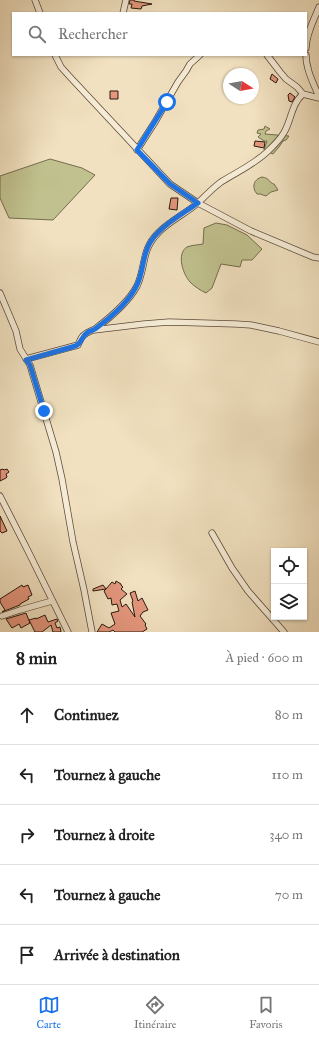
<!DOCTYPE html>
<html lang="fr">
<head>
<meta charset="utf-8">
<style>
	:root { --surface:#fff; --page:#f2f2f2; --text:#222; --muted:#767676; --line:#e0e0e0; --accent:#1a73e8 }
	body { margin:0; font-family:"IM FELL Great Primer",serif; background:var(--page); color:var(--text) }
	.controls { position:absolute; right:12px; bottom:12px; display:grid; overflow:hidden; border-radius:0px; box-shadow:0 1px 3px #0004 }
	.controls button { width:36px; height:36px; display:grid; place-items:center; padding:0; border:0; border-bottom:1px solid var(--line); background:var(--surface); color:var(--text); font:20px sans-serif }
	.compass { position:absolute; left:223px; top:68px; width:36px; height:36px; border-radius:50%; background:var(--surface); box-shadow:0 1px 3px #0004; rotate:101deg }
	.stop { position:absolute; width:12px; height:12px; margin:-9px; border:3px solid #1a73e8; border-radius:50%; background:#fff }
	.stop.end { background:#1a73e8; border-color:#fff; box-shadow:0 1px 4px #0008 }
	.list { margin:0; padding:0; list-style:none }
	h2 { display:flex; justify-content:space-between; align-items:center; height:52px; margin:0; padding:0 16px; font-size:17px }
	h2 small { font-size:13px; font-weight:400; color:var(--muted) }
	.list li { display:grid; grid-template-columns:26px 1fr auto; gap:12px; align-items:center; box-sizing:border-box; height:60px; padding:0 16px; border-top:1px solid var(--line) }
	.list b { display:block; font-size:15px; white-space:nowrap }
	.list em { font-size:13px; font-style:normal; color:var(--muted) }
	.icon { flex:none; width:22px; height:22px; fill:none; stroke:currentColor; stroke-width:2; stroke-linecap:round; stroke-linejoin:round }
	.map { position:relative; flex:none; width:319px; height:632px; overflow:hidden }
	.search { position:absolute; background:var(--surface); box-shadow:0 1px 3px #0004; left:12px; right:12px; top:12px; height:44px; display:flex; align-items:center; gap:10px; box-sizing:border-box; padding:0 14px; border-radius:0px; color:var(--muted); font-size:15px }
	.sheet { height:352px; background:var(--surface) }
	nav { display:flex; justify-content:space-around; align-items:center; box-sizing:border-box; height:56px; border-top:1px solid var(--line); background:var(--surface); font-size:11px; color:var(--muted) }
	nav a { display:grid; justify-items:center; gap:2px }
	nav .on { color:var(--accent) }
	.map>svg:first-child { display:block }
</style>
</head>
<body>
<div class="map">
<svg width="319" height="632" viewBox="0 0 319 632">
	<rect width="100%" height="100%" fill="#f1e1c0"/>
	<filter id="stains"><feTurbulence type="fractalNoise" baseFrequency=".005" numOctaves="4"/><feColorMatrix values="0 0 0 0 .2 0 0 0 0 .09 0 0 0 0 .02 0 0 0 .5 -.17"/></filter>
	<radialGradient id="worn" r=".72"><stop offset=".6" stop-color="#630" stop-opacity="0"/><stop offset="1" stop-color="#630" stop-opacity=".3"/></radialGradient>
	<path fill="#c0c18e" stroke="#746c4e" d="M265,126L270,129L266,131L265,134L289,136L286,140L283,141L279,147L273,154L264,150L267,141H264L258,137L261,134L257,133L258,130L264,129Z
		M50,159L82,168L95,175L53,220L9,218L0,198V176Z
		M262,177C270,178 269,183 274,184L278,190L271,192L266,196L260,194H257C251,187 254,179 262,177Z
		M216,223L227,225L247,235L262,249L252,260H242L240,267L221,264L212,288L206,293C200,290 195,287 190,282C183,274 176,254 187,247C192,245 198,245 203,244L204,228Z"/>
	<path fill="#e4977e" stroke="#28180d" d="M130,0H134V1L152,4L142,6L141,9L131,8L132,4H129Z
		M272,74L278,79L276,83L270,79Z
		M110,91H118V99H110Z
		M290,93L295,97L292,102L289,101L288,95Z
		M255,141L265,142L264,148L254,146Z
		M171,198H178L177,210L169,209Z
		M3,469L4,470L7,469L9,472L6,474L7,477L6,478L0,481V470Z
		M0,516L7,531L2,533L0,531Z
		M116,581L121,584V585L123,587L121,589L127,594L120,600L122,607L126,604L135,617L132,602L133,601L130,593L135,591L138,601L142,598L148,610L143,612L140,616L146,624L145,625L147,629L142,632H115L113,630L109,632H97L102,624L109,628L115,624L111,613L119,611L117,604L112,605L111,598L108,599L104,591L106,589L93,591V589L103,585L106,589L112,582L115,584Z
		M22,585L23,587L28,585L32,595L28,597L29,599L20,604V605L2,612L5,610L0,602V599Z
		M26,613L30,623L21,628L19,624L12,628L6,619Z
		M45,615L48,622L57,619L58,621L55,623L57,628L60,627L61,632H53L51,625L42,632H35L29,620L36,618V619Z"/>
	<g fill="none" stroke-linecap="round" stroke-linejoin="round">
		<g stroke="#5a4a3a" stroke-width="7">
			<path id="minor" d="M35,0L40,13
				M123,13L126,0
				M306,48C306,34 314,20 319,7
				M55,55L61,67L70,77L170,184L198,203L251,231L313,257L319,258
				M267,55L280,72L286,79L297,87L303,94L319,98
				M306,55C306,70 314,84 319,97
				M137,150L155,122L178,82L186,71L190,64L200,55
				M0,293L16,331L20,349L30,365L56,452L62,479L73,542L84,590L92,632
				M94,330L144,324L169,322L236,324L251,325L279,331L319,342
				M26,359L78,345C80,341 81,337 84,335C87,332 92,331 95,329C111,317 128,303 137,286C146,267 141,250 158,233C169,221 187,213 199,202C206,195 213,188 221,182C237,172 253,165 267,152C272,147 279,141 283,134C291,123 291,104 303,94
				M0,496L28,551L68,632
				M212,533L232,568L248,591L284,632
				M2,616L20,610L52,601"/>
		</g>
		<use href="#minor" stroke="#f6ecd6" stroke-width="5.5"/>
	</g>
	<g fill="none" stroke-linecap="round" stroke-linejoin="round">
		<path stroke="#1a73e8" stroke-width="5" d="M44,411L30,365L26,360L72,347C74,346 76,346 77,345C82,342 82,336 87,333C89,331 92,331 95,329C110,318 129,302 137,285C144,271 142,254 151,241C161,226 183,213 198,203L170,184L137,150L167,102"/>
	</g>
	<rect width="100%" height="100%" filter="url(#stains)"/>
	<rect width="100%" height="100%" fill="url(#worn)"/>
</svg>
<div class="controls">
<button><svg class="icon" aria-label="locate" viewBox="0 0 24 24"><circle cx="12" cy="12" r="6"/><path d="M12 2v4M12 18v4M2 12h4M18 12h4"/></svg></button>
<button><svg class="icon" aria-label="layers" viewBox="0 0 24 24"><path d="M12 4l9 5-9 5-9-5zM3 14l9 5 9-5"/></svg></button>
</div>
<svg class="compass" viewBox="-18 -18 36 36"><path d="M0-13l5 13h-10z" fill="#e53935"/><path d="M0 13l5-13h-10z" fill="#767676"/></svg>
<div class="stop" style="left:167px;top:102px"></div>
<div class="stop end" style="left:44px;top:411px"></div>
<div class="search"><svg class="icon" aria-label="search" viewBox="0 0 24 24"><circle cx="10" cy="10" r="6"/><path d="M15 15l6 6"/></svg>Rechercher</div>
</div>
<section class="sheet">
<h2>8 min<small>À pied · 600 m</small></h2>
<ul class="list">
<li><svg class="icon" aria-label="ahead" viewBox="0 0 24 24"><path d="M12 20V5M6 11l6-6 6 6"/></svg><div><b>Continuez</b></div><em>80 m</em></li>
<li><svg class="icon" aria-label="left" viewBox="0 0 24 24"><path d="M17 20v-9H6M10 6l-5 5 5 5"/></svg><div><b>Tournez à gauche</b></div><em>110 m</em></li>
<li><svg class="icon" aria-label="right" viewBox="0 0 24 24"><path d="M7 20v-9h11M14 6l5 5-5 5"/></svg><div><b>Tournez à droite</b></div><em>340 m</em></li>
<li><svg class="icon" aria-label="left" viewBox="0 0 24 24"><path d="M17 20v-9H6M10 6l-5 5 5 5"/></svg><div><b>Tournez à gauche</b></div><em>70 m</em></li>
<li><svg class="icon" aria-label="arrive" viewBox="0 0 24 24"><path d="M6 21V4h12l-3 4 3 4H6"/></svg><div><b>Arrivée à destination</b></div></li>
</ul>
</section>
<nav>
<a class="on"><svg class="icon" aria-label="map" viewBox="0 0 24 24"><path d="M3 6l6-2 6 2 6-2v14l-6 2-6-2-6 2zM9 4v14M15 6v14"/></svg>Carte</a>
<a><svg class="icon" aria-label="directions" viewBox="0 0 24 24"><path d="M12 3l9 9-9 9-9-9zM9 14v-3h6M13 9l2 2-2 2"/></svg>Itinéraire</a>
<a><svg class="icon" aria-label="saved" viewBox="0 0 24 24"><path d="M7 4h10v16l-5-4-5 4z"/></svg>Favoris</a>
</nav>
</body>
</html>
